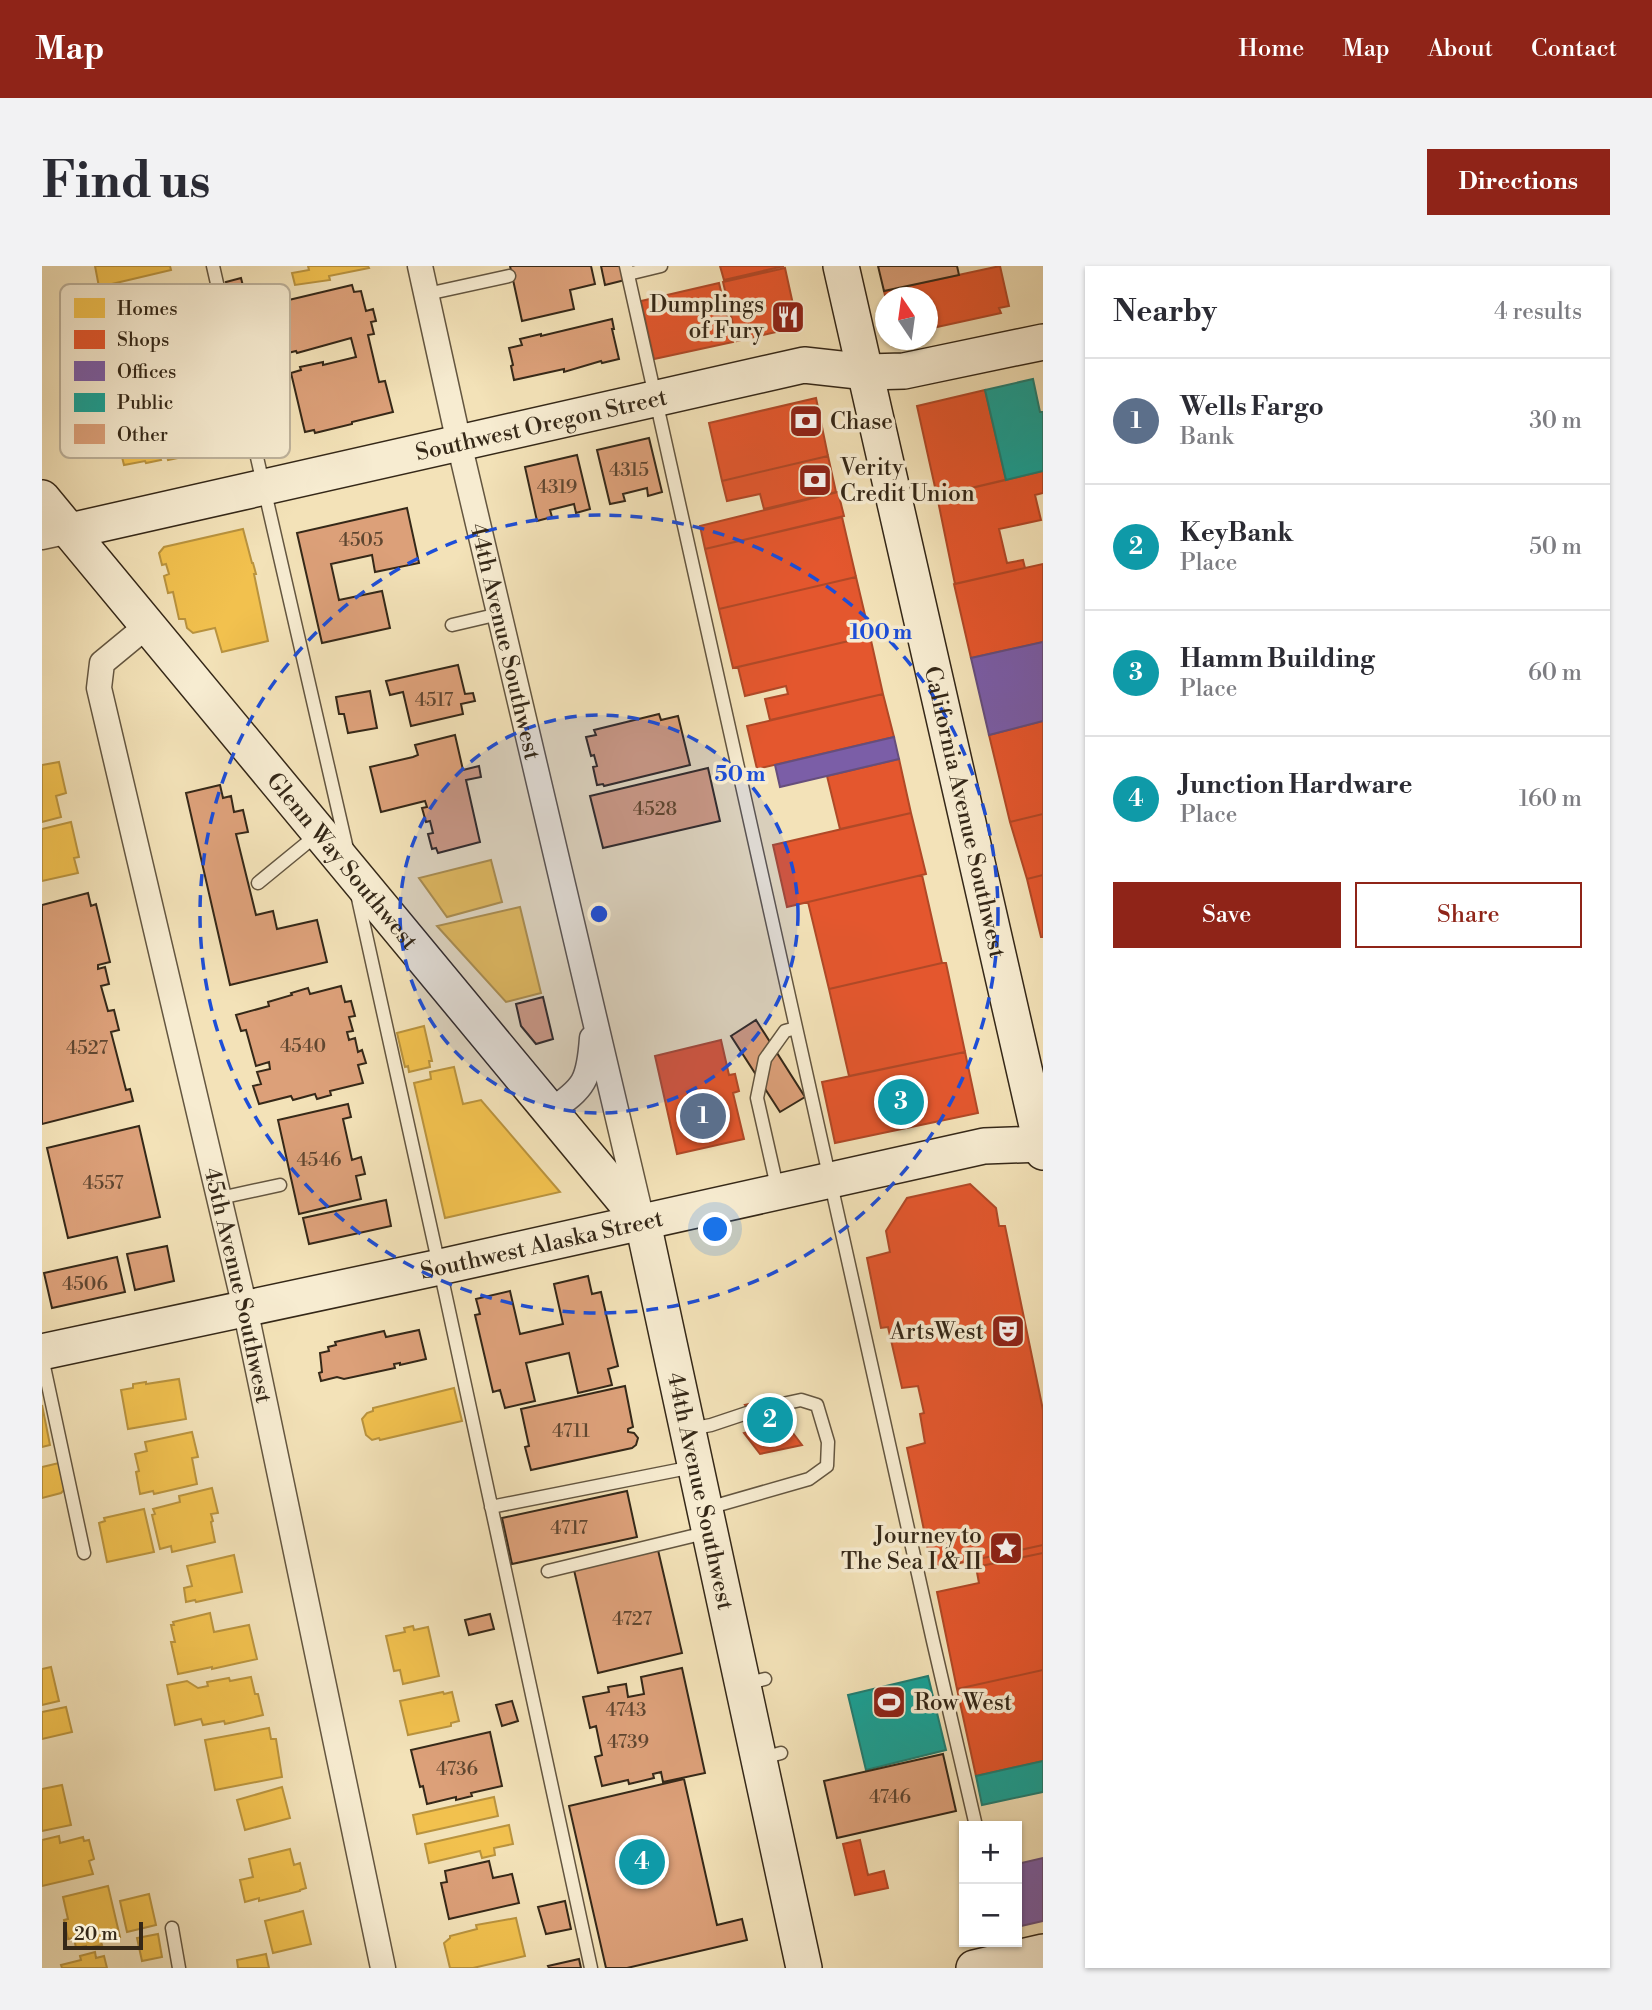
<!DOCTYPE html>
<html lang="en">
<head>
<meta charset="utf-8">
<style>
	:root { --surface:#fff; --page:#f2f2f3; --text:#2b2b33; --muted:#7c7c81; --line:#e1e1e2; --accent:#8f2418 }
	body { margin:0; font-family:"Libre Bodoni",serif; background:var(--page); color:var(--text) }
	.controls { position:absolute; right:21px; bottom:21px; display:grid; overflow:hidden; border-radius:0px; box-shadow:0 2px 5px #0004 }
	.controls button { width:63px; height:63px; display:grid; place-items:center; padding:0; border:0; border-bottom:2px solid var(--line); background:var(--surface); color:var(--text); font:35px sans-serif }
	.compass { position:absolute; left:833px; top:21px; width:63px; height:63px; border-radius:50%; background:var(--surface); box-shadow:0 2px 5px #0004; rotate:347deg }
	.scale { position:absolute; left:21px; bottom:18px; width:80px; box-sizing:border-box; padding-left:7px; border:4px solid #352818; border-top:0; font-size:19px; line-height:24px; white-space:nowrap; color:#352818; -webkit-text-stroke:5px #f7ecd1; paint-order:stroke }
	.you { position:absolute; left:674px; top:964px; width:24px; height:24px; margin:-18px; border:5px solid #fff; border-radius:50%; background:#1a73e8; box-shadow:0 0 0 10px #1a73e833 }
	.badge { display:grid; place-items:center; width:46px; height:46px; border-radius:50%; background:var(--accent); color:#fff; font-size:23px; font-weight:700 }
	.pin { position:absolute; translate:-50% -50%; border:4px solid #fff; box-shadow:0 2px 7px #0006 }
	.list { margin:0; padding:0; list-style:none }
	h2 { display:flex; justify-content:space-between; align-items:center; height:91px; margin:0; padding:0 28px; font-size:30px }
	h2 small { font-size:23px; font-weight:400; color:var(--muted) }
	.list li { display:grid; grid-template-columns:46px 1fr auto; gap:21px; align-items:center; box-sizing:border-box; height:126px; padding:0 28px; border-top:2px solid var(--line) }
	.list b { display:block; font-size:26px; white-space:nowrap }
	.list p { margin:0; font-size:23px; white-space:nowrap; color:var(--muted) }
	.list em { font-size:23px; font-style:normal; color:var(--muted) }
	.actions { display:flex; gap:14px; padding:21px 28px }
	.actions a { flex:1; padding:16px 0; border:2px solid var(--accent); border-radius:0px; text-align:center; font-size:24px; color:var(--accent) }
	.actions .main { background:var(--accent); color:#fff }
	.map { position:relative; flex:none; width:1001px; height:1702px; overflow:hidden; border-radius:0px }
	header { display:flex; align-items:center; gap:42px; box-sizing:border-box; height:98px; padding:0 35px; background:var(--accent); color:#fff }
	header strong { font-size:33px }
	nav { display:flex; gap:38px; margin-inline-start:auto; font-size:24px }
	.intro { display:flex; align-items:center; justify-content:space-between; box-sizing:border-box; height:168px; padding:0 42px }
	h1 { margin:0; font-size:49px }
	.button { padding:18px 32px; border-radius:0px; background:var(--accent); color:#fff; font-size:24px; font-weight:700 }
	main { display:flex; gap:42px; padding:0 42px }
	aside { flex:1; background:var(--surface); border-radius:0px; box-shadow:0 2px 5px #0004 }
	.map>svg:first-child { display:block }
</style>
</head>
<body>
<header>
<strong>Map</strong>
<nav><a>Home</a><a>Map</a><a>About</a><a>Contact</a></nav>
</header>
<div class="intro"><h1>Find us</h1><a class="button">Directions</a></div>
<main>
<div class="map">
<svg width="1001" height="1702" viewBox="0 0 1001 1702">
	<rect width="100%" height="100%" fill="#f3e2b8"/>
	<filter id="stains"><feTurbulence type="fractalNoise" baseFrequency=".00286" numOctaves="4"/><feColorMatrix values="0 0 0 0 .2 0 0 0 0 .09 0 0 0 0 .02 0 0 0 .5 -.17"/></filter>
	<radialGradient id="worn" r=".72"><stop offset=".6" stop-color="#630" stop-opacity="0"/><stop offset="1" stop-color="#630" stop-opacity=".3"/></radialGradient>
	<path fill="#f2c14e" stroke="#b9933e" stroke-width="2" d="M53,0H128L129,4L57,21Z
		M266,0H326L327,2L287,10L288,14L253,19L250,7L267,4Z
		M131,170L136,192L126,194L125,190L118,191L119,194L104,197L103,195L82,199L79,187L88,184L87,180Z
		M201,263L210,297H211L214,308H212L226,375L180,386L173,362L151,367L145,362L143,353H137L131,326L126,327L122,310L127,308L124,298L120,299L117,287L122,281Z
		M17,496L24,527L14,530L19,551L0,556V499Z
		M29,556L37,591L32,592L36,607L0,615V563Z
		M449,594L460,636L405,651L377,612Z
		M478,641L499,727L464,736L395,660Z
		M382,760L390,795H387L388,801L367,806L366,800L363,801L355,767Z
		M412,801L421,838L439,834L518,926L403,952L372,817L389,813L388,806Z
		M137,1113L144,1153L86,1163L79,1124L91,1122V1118L104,1116V1118Z
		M412,1122L420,1155L338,1174L337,1172L330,1174L324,1169L320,1153L325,1147L331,1145V1142Z
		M0,1139L8,1179L0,1181Z
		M150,1166L156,1191L150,1192L155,1218L112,1228L111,1225L98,1228L94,1206L97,1205L93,1188L105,1185L103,1176Z
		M17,1197L23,1223L19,1227L0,1232V1201Z
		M170,1222L176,1247L169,1248L171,1255L169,1256L173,1276L130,1286L129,1280L118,1283L110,1249L113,1248L111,1243L138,1236L137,1230Z
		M102,1243L112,1286L65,1296L57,1257L63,1255L62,1252Z
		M192,1289L200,1326L154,1336L153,1334L144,1336L142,1322L150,1320L145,1300Z
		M168,1347L172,1366L207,1359L215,1393L170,1403V1401L136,1408L129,1376H133L129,1359H132L131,1356Z
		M371,1360L372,1364L386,1361L397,1410L361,1418L358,1404L352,1405L344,1370L363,1366L362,1362Z
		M9,1401L17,1435L0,1439V1403Z
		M209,1411L213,1428H216L221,1449L183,1458L182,1455L161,1459L159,1453L133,1459L125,1419L145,1415L156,1422L166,1420L165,1416L187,1412L188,1415Z
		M401,1426L402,1428L410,1426L417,1455L409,1457V1460L366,1469L358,1435Z
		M24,1441L30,1466L0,1473V1446Z
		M227,1462L229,1473H234L240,1511L173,1524L163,1474Z
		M20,1519L29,1559L0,1565V1523Z
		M240,1521L248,1552L203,1564L195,1534Z
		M452,1531L456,1550L375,1568L371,1549Z
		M467,1559L471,1578L452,1582L453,1589L440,1592L438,1585L387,1597L383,1578Z
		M17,1570L18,1577L41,1571L42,1575L47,1574L52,1593L47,1595L51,1608L0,1620V1574Z
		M248,1583L252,1599L258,1597L264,1622L258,1624V1625L217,1635V1632L203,1636L198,1614L211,1611L207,1593Z
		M66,1620L78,1671L59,1676L60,1679L44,1682V1680L34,1682L32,1672L26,1673L22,1654L26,1653L21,1631Z
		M107,1628L114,1659L85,1666L78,1635Z
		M261,1645L269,1678L231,1687L223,1655Z
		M474,1652L483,1690L431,1702H408L402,1677L408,1672V1670L435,1663L434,1659Z
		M116,1668L120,1691L100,1695L95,1672Z
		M53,1686L54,1692L62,1690L65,1702H20L19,1699L39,1694L38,1690Z
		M224,1688L227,1702H196L195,1694Z"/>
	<path fill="#e4572e" stroke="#b04927" stroke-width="2" d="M678,0H742L682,14Z
		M958,0L967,40L957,42L959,47L886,63V32H844V34L842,25Z
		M743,2L756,61L695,75L681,16Z
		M677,17L691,76L612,93L599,35Z
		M943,124L964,214L895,230L875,140Z
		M774,132L786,190L680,215L667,157Z
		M786,190L794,226L722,243L718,228L685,235L680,215Z
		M1001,205V227L993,229L999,254L957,263L965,297L981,294L983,302L913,318L895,230Z
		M796,226L802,250L663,283L658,260Z
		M800,251L814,311L677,343L663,283Z
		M1001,298V376L929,392L912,318Z
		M814,311L828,370L691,402L677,343Z
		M828,370L841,428L728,454L723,433L746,428L744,420L703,430L696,401Z
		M841,428L852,471L715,503L705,460Z
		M1001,455V548L968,556L947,469Z
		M857,493L869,547L798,563L785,510Z
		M869,547L884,608L745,641L731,579Z
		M1001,548V609L985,613L968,556Z
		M880,609L900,697L787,723L766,636Z
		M1001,609V671H999L985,613Z
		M900,697H904L923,786L807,810L787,723Z
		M679,774L687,809L693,808L697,825L691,827L702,873L635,888L613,790Z
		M923,786L936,847L793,877L780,816Z
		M928,918L954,942L957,960H963L1001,1144V1279L890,1303L865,1182L883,1177L878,1148L882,1147L876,1120L860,1122L846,1061L839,1062L825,992L848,986L844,965L865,932Z
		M726,1134L760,1179L718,1188L702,1167L720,1162L703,1139Z
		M1001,1279V1287L934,1301L932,1294Z
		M1001,1287V1404L915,1423L895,1326L937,1317L934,1301Z
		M1001,1404V1495L934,1510L915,1423Z
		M818,1574L826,1609L842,1605L846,1622L813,1629L801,1578Z"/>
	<path fill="#7b5ea7" stroke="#664e7c" stroke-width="2" d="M1001,376V455L947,469L929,392Z
		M852,471L857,493L738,521L733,499Z
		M1001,1592V1655L975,1661V1598Z"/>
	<path fill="#17a398" stroke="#207e72" stroke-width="2" d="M991,113L998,146H1001V205L964,214L943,124Z
		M886,1410L904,1484L824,1504L806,1429Z
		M1001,1495V1526L940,1539L934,1510Z"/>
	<path fill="#dca079" stroke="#352818" stroke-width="2" d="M468,0H549L553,18L528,24L532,43L480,55Z
		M559,0H580L583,14L563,19Z
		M836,0H915L917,9L842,25Z
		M199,12L205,36L190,40L184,16Z
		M310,19L312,26L319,25L324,45L331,43L334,55L329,56L332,68L326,69L337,116L343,115L351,146L310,156V158L273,167L272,164L263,166L249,107L259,104L258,101L281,96V99L314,91L309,72L255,87L254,85L246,87L234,37Z
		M570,53L572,63H570L577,93L560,97L559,95L522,106V103L472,114L469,100L471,99L467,82L480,79L478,73L499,68V70Z
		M607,172L620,226L606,230L605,222L581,228L583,235L568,238L555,184Z
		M535,189L548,243L534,247L532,238L508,244L510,251L495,255L483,201Z
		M365,242L377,297L333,306L330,289L289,298L297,334L340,325L348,362L280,377L255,267Z
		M416,399L423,428L431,427L433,435L419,438L421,448L369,460L361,426L348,429L344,415Z
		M328,425L335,462L306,467L302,448H297L294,431Z
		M617,448L619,454L636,450L648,499L562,520L561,518L555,519L551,501L555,500L552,489L549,490L544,471L554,469L552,464Z
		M413,469L421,504L437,500L439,511L424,514L438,576L396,587L394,582L390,583L386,568L391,567L388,555L384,556L380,542L385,541L383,535L339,546L328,501L371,491L376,489L373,479Z
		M666,502L678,555L561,582L548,530Z
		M178,519L181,532L189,530L192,546L201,544L206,566L194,568L214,649L231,645L235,663L275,654L285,696L188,719L144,527Z
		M46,627L49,640L54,638L68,696L56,699V703L63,701L67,718L59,720L66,745L72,744L77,764L69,766L84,824L88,823L91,835L0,858V639Z
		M299,720L303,736L309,735L313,750L307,751L311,765L305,766L307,774L313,772L316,786L320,784L324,797L316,799L321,817L288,825L289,829L275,833L273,828L251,834L249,830L217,838L211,820L219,818L215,806L228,803L227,796L214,800L204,764L199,765L194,749L227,740L226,736L250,729L249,727L266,722L268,728Z
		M501,731L511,773L494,778L479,760L474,738Z
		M714,754L763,831L738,846L689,770Z
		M306,838L309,851L301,853L310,894L319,891L323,908L314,910L319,933L257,948L236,854Z
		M97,860L118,951L26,972L5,882Z
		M344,934L349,960L267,978L261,952Z
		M125,980L132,1015L93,1024L85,988Z
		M75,991L83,1026L10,1042L2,1007Z
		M546,1010L550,1028L559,1026L576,1100L566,1103L570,1119L536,1127L527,1087L484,1097L493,1135L463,1142L458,1124L451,1126L433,1049L438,1048L434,1033L468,1025L478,1068L521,1058L512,1018Z
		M377,1064L384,1093L358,1099V1097L352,1098L353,1102L302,1113L295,1111L279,1115L277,1107L280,1106L278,1087L287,1085L286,1081L294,1079L293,1076L342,1065L344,1071Z
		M583,1120L591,1161L586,1163V1166L592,1167L596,1172L594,1179L590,1182L489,1204L483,1181L487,1180L479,1143Z
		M585,1225L595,1271L470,1298L460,1252Z
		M616,1284L640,1387L556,1407L532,1304Z
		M448,1348L452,1363L427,1369L423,1354Z
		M640,1402L663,1507L621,1516L619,1506L611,1508L612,1512L587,1518L586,1514L560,1520L553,1491L560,1489L554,1460L548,1462L541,1431L567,1426L566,1421L584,1418L586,1431L602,1428L599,1411Z
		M470,1435L476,1455L460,1460L454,1439Z
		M448,1466L460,1520L429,1527L430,1530L414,1534V1531L385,1538L381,1520L378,1521L369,1484Z
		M901,1488L914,1545L795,1572L782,1515Z
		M642,1513L675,1659L700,1653L705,1674L585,1702H564L527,1540Z
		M447,1595L451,1612L470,1608L477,1637L407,1653L399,1617L405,1616L403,1605Z
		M523,1635L529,1663L504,1668L496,1641Z
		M537,1693L539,1702H507L506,1700Z"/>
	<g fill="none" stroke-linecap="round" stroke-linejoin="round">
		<g stroke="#645640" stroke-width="15">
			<path id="lane" d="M171,0L305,583
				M584,0L891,1375L934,1560
				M586,8L619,0
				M385,28L467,10
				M410,359L457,348
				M216,617L277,567
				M315,628L404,1031L549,1702
				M736,925L715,832L723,793L743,765L754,762
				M178,932L238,919
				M0,1091L42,1287
				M648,1163L669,1159L708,1146
				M449,1241L651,1201
				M666,1242L767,1213L785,1200L786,1176L775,1139L759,1134L731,1140
				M506,1305L667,1266
				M701,1418L723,1413
				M717,1493L739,1487
				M130,1662L137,1702"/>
		</g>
		<g stroke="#645640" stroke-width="27">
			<g id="street">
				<path id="s1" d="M378,0L417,177L599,950"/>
				<path d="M0,271L28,265"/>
				<path id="s2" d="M106,359L60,397L57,422L203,1042L341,1702"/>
				<path d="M508,845C543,822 547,814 550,772"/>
			</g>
		</g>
		<g stroke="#352818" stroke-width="38">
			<g id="secondary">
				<path id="s3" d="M799,0L1001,886"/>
				<path id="s4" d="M0,232L601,957L762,1702"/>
				<path id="s5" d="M28,265L762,99L825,106L862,105L1001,76"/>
				<path id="s6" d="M0,1086L398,1001L942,880L1001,878"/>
				<path d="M932,1702L1001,1686"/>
			</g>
		</g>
		<use href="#lane" stroke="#f7ecd1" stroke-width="12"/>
		<use href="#street" stroke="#f7ecd1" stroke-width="24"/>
		<use href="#secondary" stroke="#f7ecd1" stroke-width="35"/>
	</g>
	<circle cx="557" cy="648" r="199" fill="#1d4ed8" fill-opacity=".12"/>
	<g fill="none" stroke="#1d4ed8" stroke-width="3.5" stroke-dasharray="12 9">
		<circle cx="557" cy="648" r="199"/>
		<circle cx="557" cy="648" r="399"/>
	</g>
	<defs>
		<g id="restaurant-square" transform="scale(1.75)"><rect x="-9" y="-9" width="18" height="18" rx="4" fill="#8f2418" stroke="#f7ecd1"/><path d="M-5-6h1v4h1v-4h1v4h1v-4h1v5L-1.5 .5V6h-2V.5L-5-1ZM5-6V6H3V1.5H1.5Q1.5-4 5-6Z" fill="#fff"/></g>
		<g id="bank-square" transform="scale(1.75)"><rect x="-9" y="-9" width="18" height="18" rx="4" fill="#8f2418" stroke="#f7ecd1"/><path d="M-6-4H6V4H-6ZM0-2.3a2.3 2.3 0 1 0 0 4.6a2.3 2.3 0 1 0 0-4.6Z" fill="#fff"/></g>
		<g id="theatre-square" transform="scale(1.75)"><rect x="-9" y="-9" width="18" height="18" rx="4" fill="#8f2418" stroke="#f7ecd1"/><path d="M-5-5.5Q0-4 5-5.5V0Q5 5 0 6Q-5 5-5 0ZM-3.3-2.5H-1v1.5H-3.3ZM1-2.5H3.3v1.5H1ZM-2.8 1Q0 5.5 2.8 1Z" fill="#fff"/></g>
		<g id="sight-square" transform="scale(1.75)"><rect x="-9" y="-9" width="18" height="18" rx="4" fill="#8f2418" stroke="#f7ecd1"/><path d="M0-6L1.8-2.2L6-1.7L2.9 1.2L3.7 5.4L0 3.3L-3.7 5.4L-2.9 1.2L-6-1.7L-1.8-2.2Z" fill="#fff"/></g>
		<g id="stadium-square" transform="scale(1.75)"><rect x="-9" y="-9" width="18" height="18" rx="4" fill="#8f2418" stroke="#f7ecd1"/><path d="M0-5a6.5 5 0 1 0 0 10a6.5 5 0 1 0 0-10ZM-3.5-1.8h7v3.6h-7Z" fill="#fff"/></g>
	</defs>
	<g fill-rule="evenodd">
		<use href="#restaurant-square" x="746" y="51"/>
		<use href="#bank-square" x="764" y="155"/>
		<use href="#bank-square" x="773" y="214"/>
		<use href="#theatre-square" x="966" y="1065"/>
		<use href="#sight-square" x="964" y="1282"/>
		<use href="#stadium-square" x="847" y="1436"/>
	</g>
	<g text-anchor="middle" stroke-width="7" stroke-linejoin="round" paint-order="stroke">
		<g font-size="19" fill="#5f4630">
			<text x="587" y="210">4315</text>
			<text x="515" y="227">4319</text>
			<text x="319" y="280">4505</text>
			<text x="392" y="440">4517</text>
			<text x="613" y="549">4528</text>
			<text x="261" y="786">4540</text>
			<text x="45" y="788">4527</text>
			<text x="277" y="900">4546</text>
			<text x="61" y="923">4557</text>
			<text x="43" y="1024">4506</text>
			<text x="529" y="1171">4711</text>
			<text x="527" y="1268">4717</text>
			<text x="590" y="1359">4727</text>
			<text x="584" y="1450">4743</text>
			<text x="586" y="1482">4739</text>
			<text x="415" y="1509">4736</text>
			<text x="848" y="1537">4746</text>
		</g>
		<g font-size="23" fill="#352818" stroke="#f7ecd1" text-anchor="end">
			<text x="722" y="46">Dumplings<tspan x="722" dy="26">of Fury</tspan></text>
			<text x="788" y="163" text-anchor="start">Chase</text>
			<text x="798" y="209" text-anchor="start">Verity<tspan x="798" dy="26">Credit Union</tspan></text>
			<text x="942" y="1073">ArtsWest</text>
			<text x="940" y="1277">Journey to<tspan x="940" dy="26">The Sea I &amp; II</tspan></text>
			<text x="872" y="1444" text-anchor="start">Row West</text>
		</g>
		<g font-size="23" fill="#352818" stroke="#f7ecd1">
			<text dy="8" stroke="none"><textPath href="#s5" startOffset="483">Southwest Oregon Street</textPath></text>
			<text dy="8" stroke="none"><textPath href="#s1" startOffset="385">44th Avenue Southwest</textPath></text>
			<text dy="8" stroke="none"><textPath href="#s3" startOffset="560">California Avenue Southwest</textPath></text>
			<text dy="8" stroke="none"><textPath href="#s4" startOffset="471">Glenn Way Southwest</textPath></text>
			<text dy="8" stroke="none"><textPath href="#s6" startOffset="511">Southwest Alaska Street</textPath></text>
			<text dy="8" stroke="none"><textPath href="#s2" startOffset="698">45th Avenue Southwest</textPath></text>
			<text dy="8" stroke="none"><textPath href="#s4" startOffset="1216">44th Avenue Southwest</textPath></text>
		</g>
	</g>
	<rect x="18" y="18" width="230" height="174" rx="10" fill="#f7ecd1" stroke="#bdb19a" stroke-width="2"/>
	<rect x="32" y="32" width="31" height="20" fill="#f2c14e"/>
	<rect x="32" y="64" width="31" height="19" fill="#e4572e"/>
	<rect x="32" y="95" width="31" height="20" fill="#7b5ea7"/>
	<rect x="32" y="127" width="31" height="19" fill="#17a398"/>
	<rect x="32" y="158" width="31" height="20" fill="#dca079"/>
	<g font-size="19" fill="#352818">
		<text x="75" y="49">Homes</text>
		<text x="75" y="80">Shops</text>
		<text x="75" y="112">Offices</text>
		<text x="75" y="143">Public</text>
		<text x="75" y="175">Other</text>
	</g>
	<circle cx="557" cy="648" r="10" fill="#1d4ed8" stroke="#f7ecd1" stroke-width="3.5"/>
	<g font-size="21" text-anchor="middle" font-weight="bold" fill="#1d4ed8" stroke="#f7ecd1" stroke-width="7" stroke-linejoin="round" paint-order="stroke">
		<text x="839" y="373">100 m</text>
		<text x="698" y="515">50 m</text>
	</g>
	<rect width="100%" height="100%" filter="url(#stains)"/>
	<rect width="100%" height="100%" fill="url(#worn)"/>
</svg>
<div class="controls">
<button>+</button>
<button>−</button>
</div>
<svg class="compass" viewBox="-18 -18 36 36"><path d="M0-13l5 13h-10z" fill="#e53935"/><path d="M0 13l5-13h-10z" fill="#7c7c81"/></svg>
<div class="scale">20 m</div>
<div class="you"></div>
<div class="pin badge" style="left:661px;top:850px;background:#5c6f8a">1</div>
<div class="pin badge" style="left:728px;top:1154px;background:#0f9aa8">2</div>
<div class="pin badge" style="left:859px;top:836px;background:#0f9aa8">3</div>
<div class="pin badge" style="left:600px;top:1596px;background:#0f9aa8">4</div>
</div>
<aside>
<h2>Nearby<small>4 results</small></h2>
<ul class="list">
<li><span class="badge" style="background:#5c6f8a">1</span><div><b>Wells Fargo</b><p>Bank</p></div><em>30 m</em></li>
<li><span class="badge" style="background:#0f9aa8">2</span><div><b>KeyBank</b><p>Place</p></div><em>50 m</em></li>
<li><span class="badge" style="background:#0f9aa8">3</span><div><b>Hamm Building</b><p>Place</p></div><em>60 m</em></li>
<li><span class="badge" style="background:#0f9aa8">4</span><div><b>Junction Hardware</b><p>Place</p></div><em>160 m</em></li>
</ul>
<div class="actions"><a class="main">Save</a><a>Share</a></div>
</aside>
</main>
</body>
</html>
